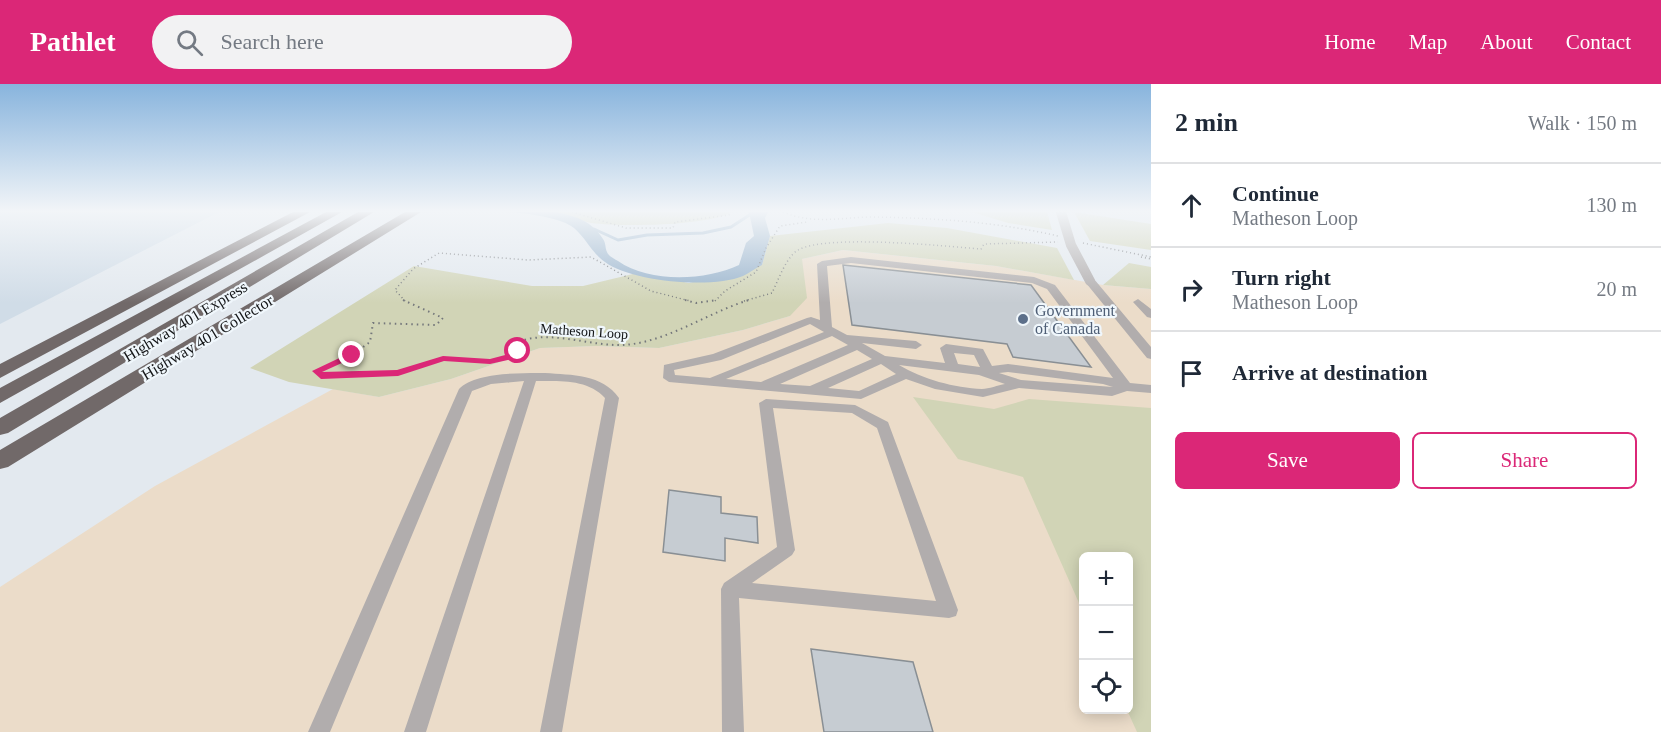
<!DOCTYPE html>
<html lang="en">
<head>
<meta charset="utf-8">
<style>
	:root { --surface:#fff; --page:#f2f2f3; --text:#1f2937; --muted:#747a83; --line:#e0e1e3; --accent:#db2777 }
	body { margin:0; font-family:"Times New Roman",serif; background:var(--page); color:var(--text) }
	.controls { position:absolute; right:18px; bottom:18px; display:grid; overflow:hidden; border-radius:9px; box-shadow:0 3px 15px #0003 }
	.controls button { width:54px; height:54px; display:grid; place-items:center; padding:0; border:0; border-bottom:2px solid var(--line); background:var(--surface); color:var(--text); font:30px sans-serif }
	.stop { position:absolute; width:18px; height:18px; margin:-14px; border:4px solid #db2777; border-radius:50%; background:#fff }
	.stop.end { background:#db2777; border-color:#fff; box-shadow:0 2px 6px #0008 }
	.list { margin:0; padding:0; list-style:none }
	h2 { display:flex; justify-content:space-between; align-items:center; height:78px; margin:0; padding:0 24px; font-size:26px }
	h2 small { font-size:20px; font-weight:400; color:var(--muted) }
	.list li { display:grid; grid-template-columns:39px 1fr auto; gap:18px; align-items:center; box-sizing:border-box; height:84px; padding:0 24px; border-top:2px solid var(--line) }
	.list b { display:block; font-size:22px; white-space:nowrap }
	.list p { margin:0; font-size:20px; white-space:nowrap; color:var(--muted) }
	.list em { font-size:20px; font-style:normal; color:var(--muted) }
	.actions { display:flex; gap:12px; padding:18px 24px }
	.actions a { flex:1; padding:14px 0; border:2px solid var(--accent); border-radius:9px; text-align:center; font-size:21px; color:var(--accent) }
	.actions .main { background:var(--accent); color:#fff }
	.icon { flex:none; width:33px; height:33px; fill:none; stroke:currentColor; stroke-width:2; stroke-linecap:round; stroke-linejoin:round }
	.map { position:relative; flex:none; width:1151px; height:648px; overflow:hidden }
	header { display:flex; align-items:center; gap:36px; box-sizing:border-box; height:84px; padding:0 30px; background:var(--accent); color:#fff }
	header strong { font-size:28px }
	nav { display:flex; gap:33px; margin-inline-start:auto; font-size:21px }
	.search { width:420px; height:54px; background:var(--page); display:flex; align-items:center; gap:15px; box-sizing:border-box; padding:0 21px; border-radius:33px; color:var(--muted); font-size:22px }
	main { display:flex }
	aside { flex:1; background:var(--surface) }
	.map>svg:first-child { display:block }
</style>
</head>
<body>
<header>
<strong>Pathlet</strong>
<div class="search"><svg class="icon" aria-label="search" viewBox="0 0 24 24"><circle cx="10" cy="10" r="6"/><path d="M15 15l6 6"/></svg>Search here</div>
<nav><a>Home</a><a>Map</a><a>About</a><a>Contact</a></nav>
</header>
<main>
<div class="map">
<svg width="1151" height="648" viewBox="0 0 1151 648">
	<rect width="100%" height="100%" fill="#e3e9ef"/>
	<path fill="#d0dce7" d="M0,128H219L0,240Z"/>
	<path fill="#ebdcc9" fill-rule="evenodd" d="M843,166L996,182L1103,201L1151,205V648H0V503L155,402L333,305L379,313L451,295L540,264L596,262L659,264L743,246L790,232L802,175ZM1084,472H1128V626H1084Z"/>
	<path fill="#d1d4b6" d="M556,128H733C706,142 624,143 591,139C580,137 568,130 556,128Z
		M972,128H1047L1052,146L1008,139Z
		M1074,128L1151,140V166L1090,157Z
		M888,139L947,144L1057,164L1074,196L996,182L843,166L802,175L807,214L790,232L743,246L659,264L596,262L540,264L451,295L379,313L289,298L250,284L414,182L532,202H583L637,189L689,199L762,181L770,152Z
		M1129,179L1151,183V205L1103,201Z
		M913,313L994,325L1029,315L1151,324V648H1137L1127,626L1128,472H1084L1083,528L1023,393L958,375Z"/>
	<path fill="#98b3cc" d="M403,128H556C575,132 592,137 603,155C606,159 605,164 607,168C608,172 615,175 618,177C649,199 705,197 739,181L746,159L754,152L749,128H768L765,134L770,152L762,181C756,184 749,189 743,192C712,205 632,198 605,178C588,166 583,145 563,138C513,121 455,130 403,128Z"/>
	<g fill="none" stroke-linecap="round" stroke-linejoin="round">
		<path stroke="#98b3cc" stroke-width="3" d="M594,145L618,156L647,151L703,149L731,143L754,128"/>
	</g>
	<path fill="#c6ccd2" stroke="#898f94" stroke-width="1.5" d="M843,181L1031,201L1091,283L1013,273L1007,260L852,241Z
		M669,406L721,413V429L757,433L758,459L725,454V477L663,468Z
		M811,565L913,578L933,648H824Z"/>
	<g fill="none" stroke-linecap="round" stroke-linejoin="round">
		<path stroke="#74777b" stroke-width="1.5" stroke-dasharray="1 3" stroke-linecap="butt" d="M572,128L626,144H673L675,138L729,131L730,128
			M783,128C814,141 842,133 874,133C936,134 998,138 1058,152
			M1083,159L1151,173
			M1141,173L1151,175
			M405,217L395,206L413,185L439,169L528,176L591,173L651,207L690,217
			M715,217L725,207L756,188L766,164L780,142L807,138
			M744,217L772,209C778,197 786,173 798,166C826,150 944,162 981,165L984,160L1058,158"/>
		<path stroke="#74777b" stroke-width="2" stroke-dasharray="1.5 4" stroke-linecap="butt" d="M403,216L443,234L436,241L373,239L370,258L352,271L317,287L321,292L390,290L443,274L491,277L509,273L518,267L515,259C553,243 594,266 633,260C673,254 710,228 749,216
			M685,216L696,219L717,216"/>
		<path fill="#b1adad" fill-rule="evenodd" d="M851,173L1034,193L1055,201L1130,299L1151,301V309L1127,307L1112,312L1019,304L983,313L935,305L906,295L861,315L669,298L663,294L664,281L713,270L807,234L811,233L820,236L817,180L822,177ZM851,179L1032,199L1047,205L1113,294L1008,280L992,282L983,265L946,260L940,264L945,279L885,272L862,259L916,265L922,261L916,257L847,251L832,243L827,182ZM810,240L824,248L710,294L675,291L674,286L721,276ZM832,252L848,261L761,298L726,295ZM857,266L872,275L810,302L780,300ZM954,269L974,271L980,283L958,280ZM881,280L896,290L859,307L828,304ZM899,281L979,291L1005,300C998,301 989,305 982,305C955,304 922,295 899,281ZM1008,288L1103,300L1113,303L1021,296L999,289Z
			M1090,194L1094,195L1151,263V275L1147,274L1086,199V195Z
			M1138,215L1151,225V234L1147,233L1133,218Z
			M545,289C572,291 602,290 619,314L562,648H540L605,314C588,295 560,297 536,297L426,648H404L524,297L491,300L472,307L330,648H308L459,305C475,288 523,289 545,289Z
			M766,315L855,321L888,338L958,526L956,532L949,534L739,514L744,648H722L721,505L724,499L777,463L759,319ZM773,324L852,329L877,344L936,517L752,499L792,471L795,466Z"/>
		<path fill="#716969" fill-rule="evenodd" d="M293,128H310L0,294V280Z
			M326,128H342L0,319V304Z
			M358,128H374L8,349L0,351V334Z
			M405,128H421L8,383L0,385V366Z"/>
		<path stroke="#b1adad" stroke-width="10" d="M1061,128L1071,161L1090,197"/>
	</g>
	<linearGradient id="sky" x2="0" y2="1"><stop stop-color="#88b4dd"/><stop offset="0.58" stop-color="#f2f5f8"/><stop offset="1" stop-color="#f2f5f8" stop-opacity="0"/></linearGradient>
	<rect width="1151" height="219" fill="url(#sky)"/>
	<path fill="#db2777" d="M518,264L523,267L516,274L490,280L444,277L398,292L321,295L312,287L352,268L355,269V273L322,288L397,286L443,272L490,275L509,270Z"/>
	<circle fill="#5c6f8a" stroke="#f0f7fc" stroke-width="2" cx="1023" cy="235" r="6"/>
	<g text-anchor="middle" stroke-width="4.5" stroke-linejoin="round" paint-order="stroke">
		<g font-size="14" fill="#141618" stroke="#f0f7fc">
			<text transform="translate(584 247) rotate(4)" y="5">Matheson Loop</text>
		</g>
		<g font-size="16" fill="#4e5e75" stroke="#f0f7fc" text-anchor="start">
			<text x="1035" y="232">Government<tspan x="1035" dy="18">of Canada</tspan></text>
		</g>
		<g font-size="16" fill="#141618" stroke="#f0f7fc">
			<text transform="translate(185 237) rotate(-31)" y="6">Highway 401 Express</text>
			<text transform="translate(207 253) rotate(-31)" y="6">Highway 401 Collector</text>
		</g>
	</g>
</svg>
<div class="controls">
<button>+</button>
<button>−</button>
<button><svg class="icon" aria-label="locate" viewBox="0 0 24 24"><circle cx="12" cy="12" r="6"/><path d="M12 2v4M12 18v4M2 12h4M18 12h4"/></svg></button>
</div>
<div class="stop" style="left:518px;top:267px"></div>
<div class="stop end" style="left:352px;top:271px"></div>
</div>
<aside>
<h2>2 min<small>Walk · 150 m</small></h2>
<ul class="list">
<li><svg class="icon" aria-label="ahead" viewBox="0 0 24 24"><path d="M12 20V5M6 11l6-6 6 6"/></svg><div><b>Continue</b><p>Matheson Loop</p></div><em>130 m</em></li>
<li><svg class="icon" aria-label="right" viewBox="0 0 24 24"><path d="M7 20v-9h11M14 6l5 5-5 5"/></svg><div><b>Turn right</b><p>Matheson Loop</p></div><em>20 m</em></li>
<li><svg class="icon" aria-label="arrive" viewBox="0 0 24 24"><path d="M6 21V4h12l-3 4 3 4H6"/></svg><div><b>Arrive at destination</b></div></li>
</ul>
<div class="actions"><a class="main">Save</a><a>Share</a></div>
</aside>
</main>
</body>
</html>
